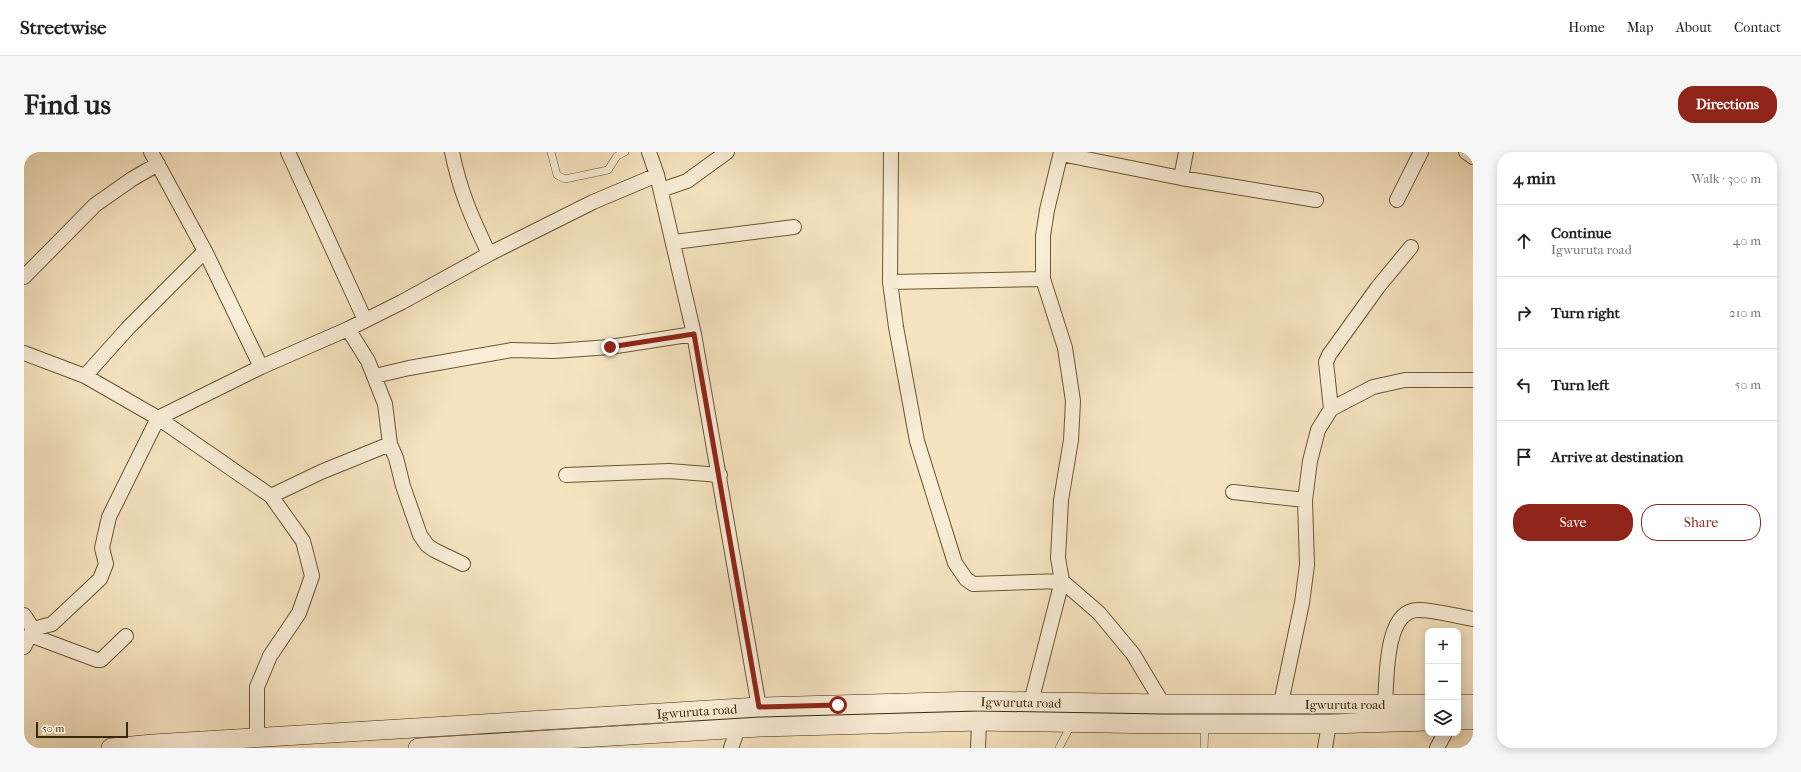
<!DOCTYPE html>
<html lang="en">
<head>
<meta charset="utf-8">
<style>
	:root { --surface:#fff; --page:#f6f6f6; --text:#222; --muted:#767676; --line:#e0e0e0; --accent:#8f2418 }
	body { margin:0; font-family:"IM FELL French Canon",serif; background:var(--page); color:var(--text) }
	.controls { position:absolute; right:12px; bottom:12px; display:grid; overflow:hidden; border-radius:8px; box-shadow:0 2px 10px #0003 }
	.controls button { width:36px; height:36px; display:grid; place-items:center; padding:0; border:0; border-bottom:1px solid var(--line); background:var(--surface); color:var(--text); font:20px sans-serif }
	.scale { position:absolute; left:12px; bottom:10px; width:92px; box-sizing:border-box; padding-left:4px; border:2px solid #3d2606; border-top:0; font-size:11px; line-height:14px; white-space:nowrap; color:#3d2606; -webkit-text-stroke:3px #f9edd7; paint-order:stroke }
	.stop { position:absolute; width:12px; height:12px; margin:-9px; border:3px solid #8f2418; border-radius:50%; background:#fff }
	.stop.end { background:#8f2418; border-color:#fff; box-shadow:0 1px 4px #0008 }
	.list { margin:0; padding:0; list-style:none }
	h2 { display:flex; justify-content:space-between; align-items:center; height:52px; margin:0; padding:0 16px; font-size:17px }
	h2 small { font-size:13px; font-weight:400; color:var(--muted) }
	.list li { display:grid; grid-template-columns:26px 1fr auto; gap:12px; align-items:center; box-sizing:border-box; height:72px; padding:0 16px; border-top:1px solid var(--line) }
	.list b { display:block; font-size:15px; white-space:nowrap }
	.list p { margin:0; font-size:13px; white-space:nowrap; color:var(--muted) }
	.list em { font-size:13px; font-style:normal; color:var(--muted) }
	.actions { display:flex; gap:8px; padding:12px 16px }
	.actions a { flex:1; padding:9px 0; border:1px solid var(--accent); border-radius:16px; text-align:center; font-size:14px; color:var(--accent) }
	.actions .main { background:var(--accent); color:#fff }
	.icon { flex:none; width:22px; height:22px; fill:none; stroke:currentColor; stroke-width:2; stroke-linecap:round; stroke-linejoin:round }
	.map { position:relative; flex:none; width:1449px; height:596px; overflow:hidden; border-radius:16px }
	header { display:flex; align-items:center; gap:24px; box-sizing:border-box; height:56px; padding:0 20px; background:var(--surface); border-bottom:1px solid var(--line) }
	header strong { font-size:19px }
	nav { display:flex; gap:22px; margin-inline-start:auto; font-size:14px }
	.intro { display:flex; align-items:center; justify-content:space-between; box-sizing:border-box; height:96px; padding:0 24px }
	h1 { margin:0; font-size:28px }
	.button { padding:10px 18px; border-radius:16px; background:var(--accent); color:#fff; font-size:14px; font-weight:700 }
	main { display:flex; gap:24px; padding:0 24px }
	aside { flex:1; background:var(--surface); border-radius:16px; box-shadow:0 2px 10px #0003 }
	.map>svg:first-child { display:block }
</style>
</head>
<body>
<header>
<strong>Streetwise</strong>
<nav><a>Home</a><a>Map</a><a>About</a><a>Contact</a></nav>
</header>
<div class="intro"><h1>Find us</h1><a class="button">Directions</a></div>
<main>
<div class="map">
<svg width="1449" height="596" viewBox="0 0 1449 596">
	<rect width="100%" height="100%" fill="#f6e4c1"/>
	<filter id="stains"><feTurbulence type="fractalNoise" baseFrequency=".005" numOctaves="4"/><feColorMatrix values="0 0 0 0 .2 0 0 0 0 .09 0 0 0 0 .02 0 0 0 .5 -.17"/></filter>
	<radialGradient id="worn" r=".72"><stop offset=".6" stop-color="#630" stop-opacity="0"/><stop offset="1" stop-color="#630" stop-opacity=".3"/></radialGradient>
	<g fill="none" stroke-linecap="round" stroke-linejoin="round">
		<g stroke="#6b5635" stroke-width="8">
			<path id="lane" d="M527,0L533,23L541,27L584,18L593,4L601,0
				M1035,596L1048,571
				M1180,596L1181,572"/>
		</g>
		<g stroke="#6b5635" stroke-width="16">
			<path id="street" d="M127,0L181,99L237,215
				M264,0L341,168
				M428,0C436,40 448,66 465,102
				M625,0L633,23L670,182L735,555
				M867,0L866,130L872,175L893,289L931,411L942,427L949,432L1038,429L1007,550
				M1037,0L1023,58L1019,84V127L1041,196L1049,249L1047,288L1037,348L1034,406L1038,429L1075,461L1109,502L1139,552
				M1442,0L1449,5
				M1037,2L1157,26L1292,48
				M1157,26L1162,0
				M637,38L663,29L703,0
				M1373,48L1397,0
				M650,90L770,75
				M0,125L71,53L108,27L134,12
				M866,130L1019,127
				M324,177L344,209L361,252L366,292L372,306L379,334L396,383L403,393L410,398L439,412
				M0,201L61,224L134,266L247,344L279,389L288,424L275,461L246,504L233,535V586
				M61,224L104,176L181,99
				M351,224L385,216L488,198L530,199L586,195L670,182
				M1307,257L1302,210L1305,203L1354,135L1387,95
				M542,323L645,319L696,323
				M1209,340L1281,348
				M247,344L297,320L366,292
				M0,463L9,477L0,495
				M9,477L28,472L76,427L82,412L78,396L85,365L134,266L237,215L324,177L378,150L465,102L569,50L633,23
				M6,483L73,508H77L102,484
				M1257,551L1278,451L1283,413L1281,348L1286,309L1294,278L1307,257L1349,235L1381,228H1449
				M1361,552C1363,529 1360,458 1394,458C1412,458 1431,464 1449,467
				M707,596L711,585V577
				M954,596L955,569
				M1301,596L1305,572
				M1413,596L1421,581"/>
		</g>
		<g stroke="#3d2606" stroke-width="20">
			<path id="secondary" d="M1434,552H1449
				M1434,568H1449
				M87,596L129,592L735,555L954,549L1139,552H1404
				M394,596L736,575L955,569L1139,572H1305L1404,569"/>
		</g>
		<use href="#lane" stroke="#f9edd7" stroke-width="7"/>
		<use href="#street" stroke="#f9edd7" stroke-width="14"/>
		<use href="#secondary" stroke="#f9edd7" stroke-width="19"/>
	</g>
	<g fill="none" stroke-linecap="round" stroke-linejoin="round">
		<path stroke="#8f2418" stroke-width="5" d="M586,195L670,182L735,555L814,553"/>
	</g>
	<g text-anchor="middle" stroke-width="3" stroke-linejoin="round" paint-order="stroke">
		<g font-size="13" fill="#3d2606" stroke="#f9edd7">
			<text transform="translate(997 550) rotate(1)" y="5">Igwuruta road</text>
			<text x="1321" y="557">Igwuruta road</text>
			<text transform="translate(673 559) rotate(-4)" y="5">Igwuruta road</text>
		</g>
	</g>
	<rect width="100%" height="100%" filter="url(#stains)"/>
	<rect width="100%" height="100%" fill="url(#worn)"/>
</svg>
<div class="controls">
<button>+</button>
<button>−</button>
<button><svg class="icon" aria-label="layers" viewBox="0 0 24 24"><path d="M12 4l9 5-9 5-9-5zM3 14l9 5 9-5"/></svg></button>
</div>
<div class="scale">50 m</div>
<div class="stop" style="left:814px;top:553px"></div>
<div class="stop end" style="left:586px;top:195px"></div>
</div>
<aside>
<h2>4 min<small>Walk · 300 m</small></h2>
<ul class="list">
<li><svg class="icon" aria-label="ahead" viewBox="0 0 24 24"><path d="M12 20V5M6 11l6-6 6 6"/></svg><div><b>Continue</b><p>Igwuruta road</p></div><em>40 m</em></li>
<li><svg class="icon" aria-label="right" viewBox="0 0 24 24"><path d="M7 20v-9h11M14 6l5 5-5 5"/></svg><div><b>Turn right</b></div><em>210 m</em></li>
<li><svg class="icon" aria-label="left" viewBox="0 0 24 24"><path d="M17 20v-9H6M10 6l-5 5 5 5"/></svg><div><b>Turn left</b></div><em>50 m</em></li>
<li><svg class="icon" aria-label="arrive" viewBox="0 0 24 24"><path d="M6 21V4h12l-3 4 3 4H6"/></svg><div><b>Arrive at destination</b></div></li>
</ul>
<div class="actions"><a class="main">Save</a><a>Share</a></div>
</aside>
</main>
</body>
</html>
